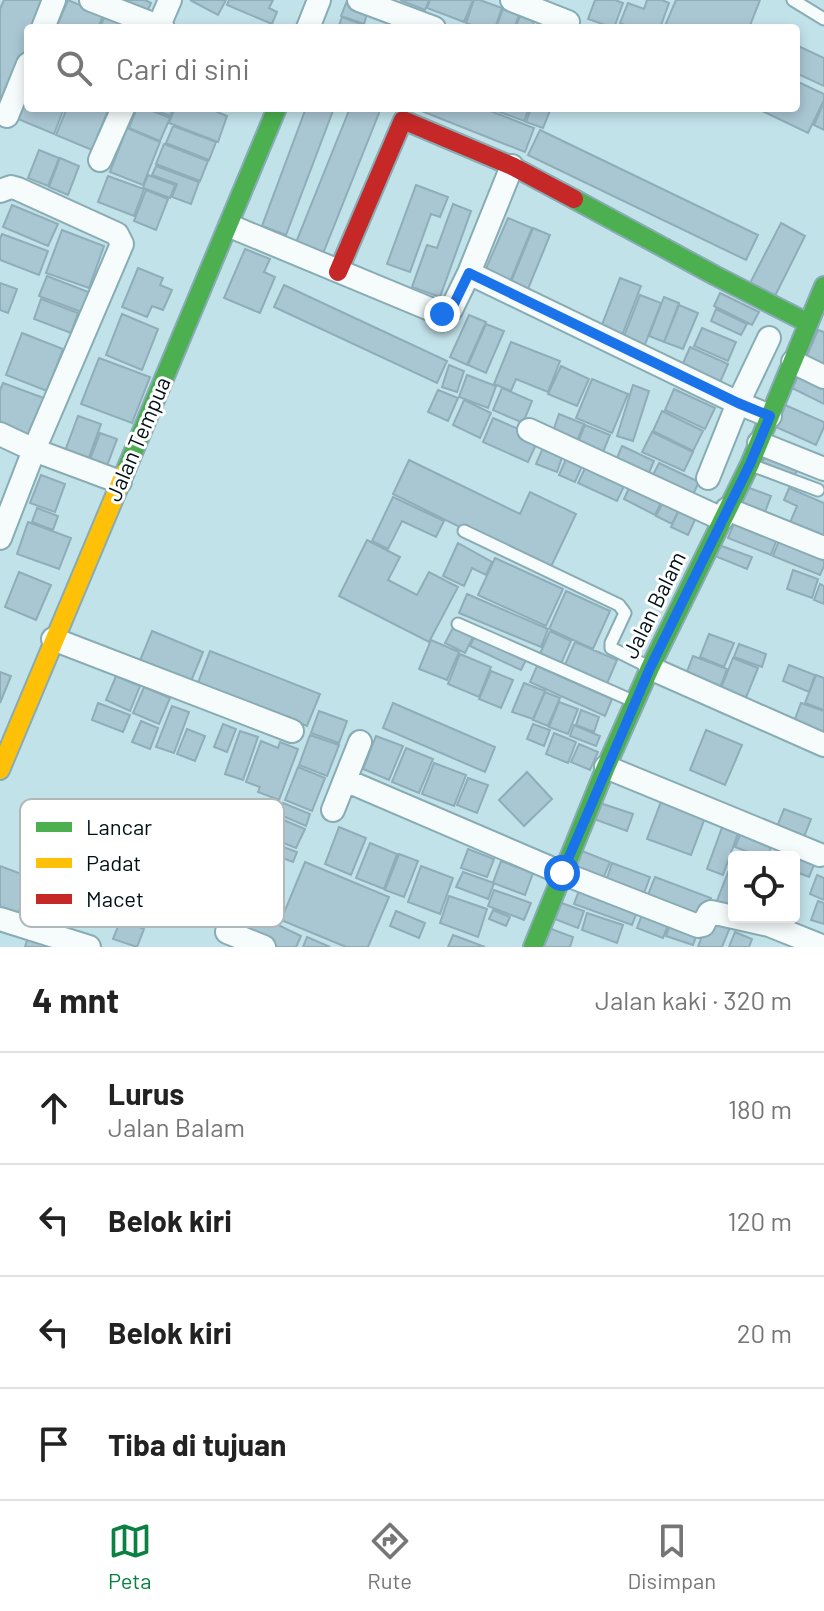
<!DOCTYPE html>
<html lang="id">
<head>
<meta charset="utf-8">
<style>
	:root { --surface:#fff; --page:#f2f2f2; --text:#222; --muted:#767676; --line:#e0e0e0; --accent:#0b8043 }
	body { margin:0; font-family:Barlow,sans-serif; background:var(--page); color:var(--text) }
	.controls { position:absolute; right:24px; bottom:24px; display:grid; overflow:hidden; border-radius:8px; box-shadow:0 4px 12px #0003 }
	.controls button { width:72px; height:72px; display:grid; place-items:center; padding:0; border:0; border-bottom:2px solid var(--line); background:var(--surface); color:var(--text); font:40px sans-serif }
	.stop { position:absolute; width:24px; height:24px; margin:-18px; border:6px solid #1a73e8; border-radius:50%; background:#fff }
	.stop.end { background:#1a73e8; border-color:#fff; box-shadow:0 2px 8px #0008 }
	.list { margin:0; padding:0; list-style:none }
	h2 { display:flex; justify-content:space-between; align-items:center; height:104px; margin:0; padding:0 32px; font-size:34px }
	h2 small { font-size:26px; font-weight:400; color:var(--muted) }
	.list li { display:grid; grid-template-columns:52px 1fr auto; gap:24px; align-items:center; box-sizing:border-box; height:112px; padding:0 32px; border-top:2px solid var(--line) }
	.list b { display:block; font-size:30px; white-space:nowrap }
	.list p { margin:0; font-size:26px; white-space:nowrap; color:var(--muted) }
	.list em { font-size:26px; font-style:normal; color:var(--muted) }
	.icon { flex:none; width:44px; height:44px; fill:none; stroke:currentColor; stroke-width:2; stroke-linecap:round; stroke-linejoin:round }
	.map { position:relative; flex:none; width:824px; height:947px; overflow:hidden }
	.search { position:absolute; background:var(--surface); box-shadow:0 4px 12px #0003; left:24px; right:24px; top:24px; height:88px; display:flex; align-items:center; gap:20px; box-sizing:border-box; padding:0 28px; border-radius:8px; color:var(--muted); font-size:30px }
	.sheet { height:552px; background:var(--surface) }
	nav { display:flex; justify-content:space-around; align-items:center; box-sizing:border-box; height:112px; border-top:2px solid var(--line); background:var(--surface); font-size:22px; color:var(--muted) }
	nav a { display:grid; justify-items:center; gap:4px }
	nav .on { color:var(--accent) }
	.map>svg:first-child { display:block }
</style>
</head>
<body>
<div class="map">
<svg width="824" height="947" viewBox="0 0 824 947">
	<rect width="100%" height="100%" fill="#c2e2ea"/>
	<path fill="#a9c6d3" stroke="#8eadb8" stroke-width="2" d="M4,0H46L35,28H28V45L0,115V9Z
		M68,0L103,15L98,28H56Z
		M116,0H145L151,3L145,17Z
		M190,0H226L218,15Z
		M229,0H273L269,8L277,12L272,24L227,5Z
		M400,0H429L425,10Z
		M430,0H473L464,22L427,8Z
		M474,0H480L502,8L495,28H480L466,23Z
		M595,0H615L623,3L614,28L588,19Z
		M647,0H662L669,3L660,28H632L620,23L628,3L644,9Z
		M676,0H760L749,28H664Z
		M347,1L369,8L364,24L341,16Z
		M503,9L519,15L514,28H496Z
		M105,15L137,28H100Z
		M520,16L534,21L532,28H515Z
		M342,17L363,25L362,28H338Z
		M796,45L824,58V86L796,73Z
		M796,81L824,94V100L808,133L756,108H796Z
		M28,94V108H64L54,134L18,119Z
		M824,102V130L814,125Z
		M67,108H109L92,150L56,135Z
		M137,108H145L170,118L160,141L129,128Z
		M150,108H174L170,116Z
		M175,108H208L227,116L218,142L169,123Z
		M306,108H334L286,235L262,226Z
		M350,108H381L322,256L295,245Z
		M414,108H483L534,128L525,152Z
		M489,108H529L524,121Z
		M531,108H551L543,128L526,122Z
		M173,126L216,142L209,160L166,143Z
		M127,128L160,142L143,185L110,172Z
		M540,130L758,235L746,260L528,155Z
		M164,144L208,161L200,181L156,164Z
		M39,150L59,158L48,186L28,178Z
		M60,158L79,166L68,195L49,187Z
		M156,166L199,182L191,204L172,197L177,184L152,175Z
		M148,175L175,185L170,198L143,188Z
		M108,176L144,189L134,216L98,202Z
		M416,185L448,197L440,217L431,214L410,272L387,264Z
		M146,190L168,199L156,230L134,221Z
		M453,204L471,211L440,297L412,287L427,245L437,248Z
		M12,205L58,224L48,246L3,227Z
		M508,218L532,228L510,282L485,271Z
		M781,223L805,236L774,298L749,285Z
		M533,228L550,235L528,289L511,282Z
		M62,230L104,246L89,288L46,273Z
		M2,234L48,251L39,275L0,260V239Z
		M245,249L270,259L264,272L275,277L260,313L224,298Z
		M138,268L163,278L160,285L172,290L163,310L152,306L147,317L122,307Z
		M47,276L91,293L84,313L39,296Z
		M620,278L641,286L621,338L600,330Z
		M0,283L17,289L8,313L0,310Z
		M284,285L447,361L437,383L274,307Z
		M720,293L759,312L752,325L714,306Z
		M640,295L661,303L644,347L623,339Z
		M664,297L679,303L664,342L649,336Z
		M41,299L78,313L71,333L34,319Z
		M679,305L698,313L683,349L664,342Z
		M716,309L747,324L741,335L711,321Z
		M122,314L158,329L142,370L106,355Z
		M469,315L486,322L467,365L450,357Z
		M486,324L504,331L486,373L468,365Z
		M702,328L736,342L728,361L694,346Z
		M818,330L824,332V371L804,362Z
		M22,333L63,349L47,391L6,375Z
		M511,342L560,361L548,392L516,379L511,391L494,384Z
		M690,347L728,364L718,387L680,370Z
		M99,358L150,377L132,423L81,404Z
		M449,365L464,371L457,392L442,387Z
		M561,366L589,379L577,406L548,394Z
		M800,372L824,384V404L792,388Z
		M467,375L496,386L488,408L459,397Z
		M592,379L628,394L612,433L576,418Z
		M3,383L44,398L29,439L0,428V390Z
		M633,385L649,391L633,441L617,436Z
		M502,388L532,401L523,423L493,410Z
		M674,389L715,408L705,429L665,410Z
		M438,390L458,398L448,421L428,412Z
		M464,400L491,413L480,438L453,425Z
		M785,405L824,422V427L816,445L776,427Z
		M662,411L703,431L693,451L653,431Z
		M559,414L584,424L575,446L551,437Z
		M78,416L101,424L88,460L65,451Z
		M493,418L539,438L528,462L483,442Z
		M585,425L610,435L601,457L576,447Z
		M652,432L693,452L684,471L642,452Z
		M100,433L117,439L105,471L88,465Z
		M546,441L565,449L557,472L536,464Z
		M622,446L654,461L646,480L614,465Z
		M570,450L586,457L575,482L559,475Z
		M767,454L798,469L793,477L762,462Z
		M409,460L520,514L530,492L576,514L549,571L393,494Z
		M659,463L699,482L689,503L649,483Z
		M586,466L625,484L617,501L578,483Z
		M41,475L65,484L55,512L30,503Z
		M633,479L665,494L655,515L624,499Z
		M744,486L771,496L762,520L735,510Z
		M789,488L824,503V539L789,525L797,506L784,500Z
		M667,495L682,503L672,524L656,516Z
		M393,497L444,521L436,537L402,521L388,549L372,541Z
		M682,504L699,511L688,535L671,527Z
		M37,508L58,516L53,530L32,522Z
		M737,516L779,533L771,555L728,538Z
		M28,522L71,538L59,569L17,554Z
		M782,533L824,550V566L820,575L773,556Z
		M367,540L400,557L388,580L417,595L429,572L458,587L429,642L339,596Z
		M458,543L492,562L486,575L472,568L464,586L443,576Z
		M719,545L752,557L747,569L715,556Z
		M495,558L563,589L546,626L478,595Z
		M793,570L818,579L812,598L787,589Z
		M19,572L51,585L36,620L5,607Z
		M820,584L824,586V604L814,600Z
		M566,591L610,611L593,649L549,629Z
		M467,594L548,629L541,647L459,613Z
		M455,624L475,633L465,653L445,643Z
		M152,631L203,652L190,684L139,663Z
		M550,631L571,641L560,666L539,656Z
		M476,634L527,658L521,670L470,646Z
		M709,634L734,643L724,667L700,657Z
		M431,640L459,652L447,680L419,669Z
		M575,642L617,660L606,686L564,667Z
		M739,644L766,654L762,667L734,657Z
		M210,651L320,694L307,726L198,683Z
		M460,654L491,667L479,697L448,684Z
		M693,656L727,669L719,690L685,677Z
		M733,658L758,668L745,700L720,691Z
		M789,665L815,675L809,692L783,681Z
		M537,666L612,699L605,716L530,682Z
		M491,671L513,680L501,708L479,699Z
		M0,672L11,676L0,703Z
		M816,675L824,678V710L805,703Z
		M116,676L140,686L130,711L106,700Z
		M524,683L545,691L533,719L512,712Z
		M144,687L170,698L159,724L133,713Z
		M545,692L560,698L548,726L533,720Z
		M559,702L578,709L568,734L549,727Z
		M98,703L130,715L123,732L92,720Z
		M393,703L495,747L485,772L383,728Z
		M801,703L824,711V738L792,727Z
		M172,706L189,712L174,753L156,747Z
		M581,710L599,717L594,732L576,725Z
		M319,711L347,721L339,743L311,733Z
		M141,721L158,728L150,749L132,742Z
		M223,724L236,729L227,752L214,747Z
		M533,724L550,730L544,746L527,739Z
		M574,725L600,736L596,746L570,736Z
		M187,729L205,736L195,761L177,754Z
		M706,730L742,745L725,785L690,770Z
		M240,731L258,737L243,780L225,774Z
		M554,733L576,742L568,763L546,754Z
		M310,735L339,745L327,776L299,765Z
		M376,736L403,746L389,780L363,769Z
		M261,741L278,748L280,742L298,749L279,800L258,792L260,787L246,782Z
		M579,744L598,752L590,770L571,762Z
		M406,748L433,759L419,793L392,782Z
		M434,763L466,775L454,806L422,794Z
		M298,767L325,778L312,811L285,800Z
		M527,772L552,799L524,826L499,800Z
		M468,778L488,785L477,813L457,805Z
		M662,799L706,815L691,855L647,839Z
		M597,802L633,814L627,831L591,818Z
		M283,803L310,814L306,826L278,814Z
		M784,809L811,819L804,837L777,827Z
		M279,818L305,829L296,848L271,838Z
		M724,822L740,828L723,875L707,869Z
		M339,827L366,838L351,875L325,864Z
		M742,830L773,842L767,857H761L735,847Z
		M270,842L297,852L293,862L267,852Z
		M370,843L397,854L384,889L356,878Z
		M468,849L494,859L487,877L461,868Z
		M582,851L610,862L600,886L573,875Z
		M799,853L816,860L809,877L794,871V865Z
		M399,854L418,861L404,897L385,890Z
		M734,857V913L715,906Z
		M501,861L533,873L525,895L493,883Z
		M305,862L389,897L368,947H346L281,920Z
		M612,863L650,877L641,901L604,887Z
		M0,866L32,878L16,919L0,913Z
		M421,866L453,878L440,914L408,902Z
		M463,872L494,883L488,899L456,887Z
		M817,875L824,878V900L810,894Z
		M655,877L711,898L703,922L646,900Z
		M34,881L57,889L41,929L20,921Z
		M582,883L640,904L632,925L574,904Z
		M494,890L531,903L524,920L488,906Z
		M449,896L487,909L478,937L440,923Z
		M818,901L824,903V924L811,920Z
		M559,902L584,911L578,928L552,918Z
		M55,904L65,908L55,933L46,929Z
		M230,906L247,913L238,933L222,926Z
		M645,907L671,917L663,938L637,928Z
		M493,910L510,917L506,926L489,919Z
		M396,911L425,923L419,938L390,926Z
		M251,912L301,936L296,947H270L241,933Z
		M587,913L623,925L617,943L582,930Z
		M709,916L731,925L722,947H698Z
		M121,919L144,929L137,947L113,939Z
		M672,919L699,928L693,945L666,936Z
		M546,927L573,937L570,947H538Z
		M735,932L752,939L749,947H729Z
		M453,935L485,947H448Z
		M28,937L53,947H25Z
		M307,937L330,947H303Z"/>
	<g fill="none" stroke-linecap="round" stroke-linejoin="round">
		<g stroke="#88acb4" stroke-width="15">
			<path id="lane" d="M793,0L824,19
				M754,466L818,490
				M464,531L619,605L625,613L611,643V648L649,667
				M458,624L633,701"/>
		</g>
		<g stroke="#88acb4" stroke-width="26">
			<path id="street" d="M91,0L163,28
				M359,0L434,28
				M512,0L568,22
				M43,28L54,0
				M158,28L170,0
				M308,28L319,0
				M7,116L28,64
				M100,160L123,108
				M0,191L11,187L18,189L117,234L122,244L34,450L0,538
				M230,226L442,314H447L451,310L469,273L512,166
				M469,273L738,403L770,416
				M793,362L824,377
				M529,430L722,519
				M0,434L34,450L120,482
				M759,443L824,469
				M708,478L738,403L769,338
				M727,509L824,548
				M53,639L292,731
				M650,668L824,745
				M606,767L820,855
				M345,780L562,873L698,926L703,925L709,913L711,912L769,925L824,947
				M333,810L360,742
				M0,919L89,947
				M227,932L264,947"/>
		</g>
		<g stroke="#88acb4" stroke-width="22">
			<path id="fast" d="M574,199L716,276L808,323
				M125,472L277,108
				M533,947L606,767L650,668L750,464L824,286"/>
		</g>
		<g stroke="#88acb4" stroke-width="22">
			<path id="slow" d="M0,770L125,472"/>
		</g>
		<g stroke="#88acb4" stroke-width="22">
			<path id="jam" d="M338,272L403,120L512,166L574,199"/>
		</g>
		<use href="#lane" stroke="#f6fbfc" stroke-width="11"/>
		<use href="#street" stroke="#f6fbfc" stroke-width="22"/>
		<use href="#fast" stroke="#4caf50" stroke-width="18"/>
		<use href="#slow" stroke="#ffc107" stroke-width="18"/>
		<use href="#jam" stroke="#c62828" stroke-width="18"/>
	</g>
	<g fill="none" stroke-linecap="round" stroke-linejoin="round">
		<path stroke="#1a73e8" stroke-width="10" d="M442,314L450,312L469,273L738,403L770,416L750,464L650,668L562,873"/>
	</g>
	<g text-anchor="middle" stroke-width="6" stroke-linejoin="round" paint-order="stroke">
		<g font-size="22" fill="#001116" stroke="#fff">
			<text transform="translate(138 439) rotate(-67)" y="8">Jalan Tempua</text>
			<text transform="translate(654 605) rotate(-64)" y="8">Jalan Balam</text>
		</g>
	</g>
	<rect x="20" y="799" width="264" height="128" rx="12" fill="#fff" stroke="#b2b8b9" stroke-width="2"/>
	<rect x="36" y="822" width="36" height="10" fill="#4caf50"/>
	<rect x="36" y="858" width="36" height="10" fill="#ffc107"/>
	<rect x="36" y="894" width="36" height="10" fill="#c62828"/>
	<g font-size="22" fill="#001116">
		<text x="86" y="835">Lancar</text>
		<text x="86" y="871">Padat</text>
		<text x="86" y="907">Macet</text>
	</g>
</svg>
<div class="controls">
<button><svg class="icon" aria-label="locate" viewBox="0 0 24 24"><circle cx="12" cy="12" r="6"/><path d="M12 2v4M12 18v4M2 12h4M18 12h4"/></svg></button>
</div>
<div class="stop" style="left:562px;top:873px"></div>
<div class="stop end" style="left:442px;top:314px"></div>
<div class="search"><svg class="icon" aria-label="search" viewBox="0 0 24 24"><circle cx="10" cy="10" r="6"/><path d="M15 15l6 6"/></svg>Cari di sini</div>
</div>
<section class="sheet">
<h2>4 mnt<small>Jalan kaki · 320 m</small></h2>
<ul class="list">
<li><svg class="icon" aria-label="ahead" viewBox="0 0 24 24"><path d="M12 20V5M6 11l6-6 6 6"/></svg><div><b>Lurus</b><p>Jalan Balam</p></div><em>180 m</em></li>
<li><svg class="icon" aria-label="left" viewBox="0 0 24 24"><path d="M17 20v-9H6M10 6l-5 5 5 5"/></svg><div><b>Belok kiri</b></div><em>120 m</em></li>
<li><svg class="icon" aria-label="left" viewBox="0 0 24 24"><path d="M17 20v-9H6M10 6l-5 5 5 5"/></svg><div><b>Belok kiri</b></div><em>20 m</em></li>
<li><svg class="icon" aria-label="arrive" viewBox="0 0 24 24"><path d="M6 21V4h12l-3 4 3 4H6"/></svg><div><b>Tiba di tujuan</b></div></li>
</ul>
</section>
<nav>
<a class="on"><svg class="icon" aria-label="map" viewBox="0 0 24 24"><path d="M3 6l6-2 6 2 6-2v14l-6 2-6-2-6 2zM9 4v14M15 6v14"/></svg>Peta</a>
<a><svg class="icon" aria-label="directions" viewBox="0 0 24 24"><path d="M12 3l9 9-9 9-9-9zM9 14v-3h6M13 9l2 2-2 2"/></svg>Rute</a>
<a><svg class="icon" aria-label="saved" viewBox="0 0 24 24"><path d="M7 4h10v16l-5-4-5 4z"/></svg>Disimpan</a>
</nav>
</body>
</html>
